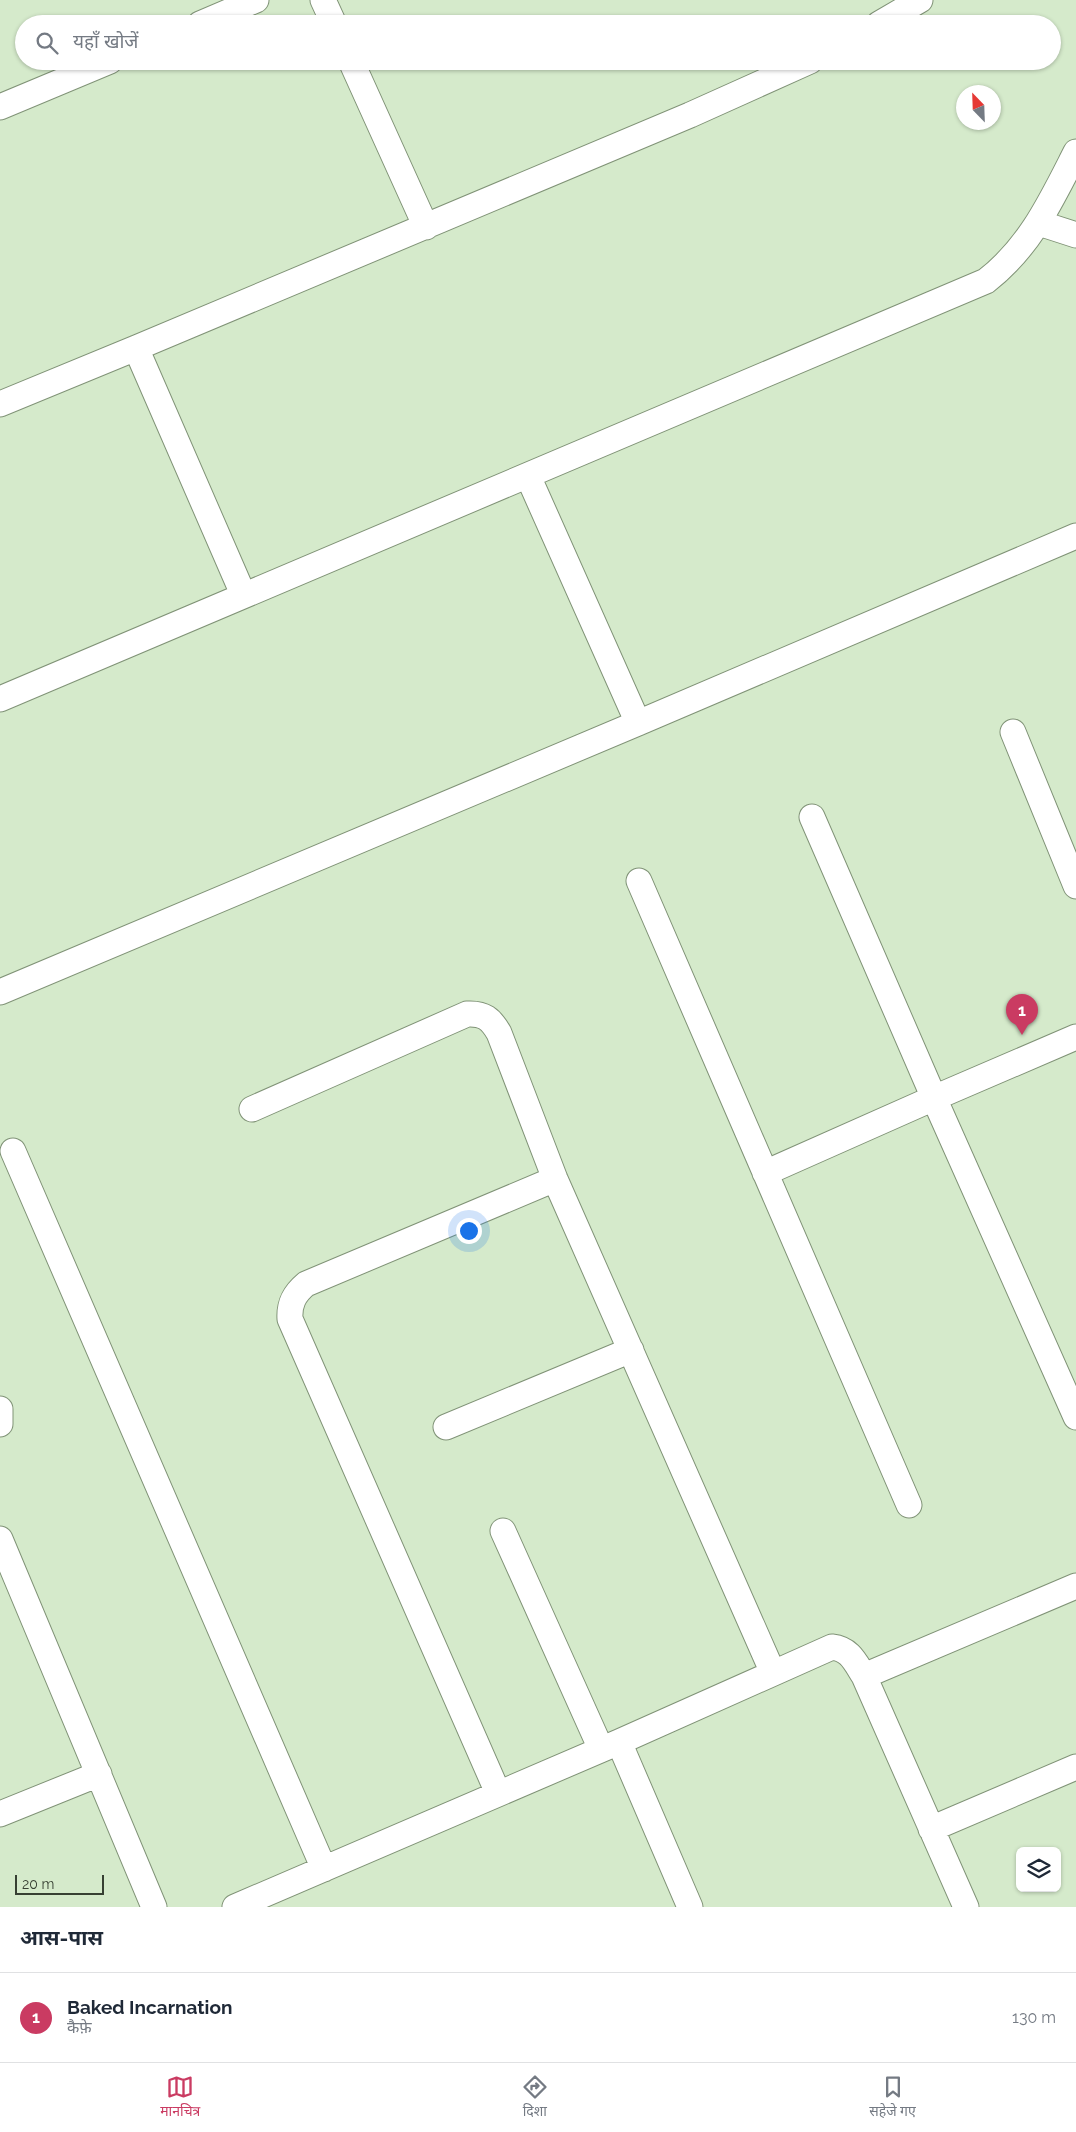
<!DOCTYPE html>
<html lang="hi">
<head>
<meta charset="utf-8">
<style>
	:root { --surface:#fff; --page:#f6f6f7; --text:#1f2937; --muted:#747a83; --line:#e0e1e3; --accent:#ca3b62 }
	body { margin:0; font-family:Raleway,"Noto Sans Devanagari",sans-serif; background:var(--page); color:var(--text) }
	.controls { position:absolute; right:15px; bottom:15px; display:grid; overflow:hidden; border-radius:8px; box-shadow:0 1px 4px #0004 }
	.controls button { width:45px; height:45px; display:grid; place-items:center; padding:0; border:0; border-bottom:1px solid var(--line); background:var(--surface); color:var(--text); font:25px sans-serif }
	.compass { position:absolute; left:956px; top:85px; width:45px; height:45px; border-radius:50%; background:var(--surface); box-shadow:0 1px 4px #0004; rotate:337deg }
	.scale { position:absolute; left:15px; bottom:12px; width:89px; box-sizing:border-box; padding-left:5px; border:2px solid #374033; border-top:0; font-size:14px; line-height:18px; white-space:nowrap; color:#374033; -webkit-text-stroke:4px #d5eacb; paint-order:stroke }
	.you { position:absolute; left:468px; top:1230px; width:18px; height:18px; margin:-12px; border:4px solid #fff; border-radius:50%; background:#1a73e8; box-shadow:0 0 0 8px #1a73e833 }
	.badge { display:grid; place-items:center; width:32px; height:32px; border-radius:50%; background:var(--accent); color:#fff; font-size:16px; font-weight:700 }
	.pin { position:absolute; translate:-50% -41px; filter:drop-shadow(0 1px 2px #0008) }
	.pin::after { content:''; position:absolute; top:26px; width:18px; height:15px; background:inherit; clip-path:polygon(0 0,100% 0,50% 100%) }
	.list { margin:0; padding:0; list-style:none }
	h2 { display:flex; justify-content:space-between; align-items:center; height:65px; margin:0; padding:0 20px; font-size:21px }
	h2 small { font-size:16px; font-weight:400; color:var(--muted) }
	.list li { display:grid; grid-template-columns:32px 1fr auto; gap:15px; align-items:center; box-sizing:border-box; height:90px; padding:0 20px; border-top:1px solid var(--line) }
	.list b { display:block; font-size:19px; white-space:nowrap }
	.list p { margin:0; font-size:16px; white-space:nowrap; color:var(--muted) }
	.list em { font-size:16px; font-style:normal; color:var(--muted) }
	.icon { flex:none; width:28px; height:28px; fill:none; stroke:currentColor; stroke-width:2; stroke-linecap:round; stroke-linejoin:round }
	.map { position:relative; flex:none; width:1076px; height:1907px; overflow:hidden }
	.search { position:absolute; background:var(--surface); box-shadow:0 1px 4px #0004; left:15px; right:15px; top:15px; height:55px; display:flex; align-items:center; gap:12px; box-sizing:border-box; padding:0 18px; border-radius:28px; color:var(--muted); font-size:19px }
	.sheet { height:155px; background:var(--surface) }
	nav { display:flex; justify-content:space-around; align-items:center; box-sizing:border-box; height:70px; border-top:1px solid var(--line); background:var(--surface); font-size:14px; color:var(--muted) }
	nav a { display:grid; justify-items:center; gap:2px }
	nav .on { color:var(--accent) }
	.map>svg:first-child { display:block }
</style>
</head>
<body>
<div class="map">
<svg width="1076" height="1907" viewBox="0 0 1076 1907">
	<rect width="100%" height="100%" fill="#d5eacb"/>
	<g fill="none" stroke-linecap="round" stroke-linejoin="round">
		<g stroke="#809377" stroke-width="27">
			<path id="street" d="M323,0L334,24
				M200,24L256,0
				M879,24L920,0
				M351,61L426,227
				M0,107L110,61
				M1039,223L1076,235
				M136,348L243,594
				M0,404L136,348L690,115L810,61
				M528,476L638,723
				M0,699L986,281C1030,247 1051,201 1076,152
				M1013,732L1076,886
				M812,817L934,1098L1076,1417
				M639,881L909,1505
				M0,992L638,723L1076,536
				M252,1109L467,1014C484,1013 491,1019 499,1033L555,1179L773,1673
				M13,1151L324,1869
				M765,1173L934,1098L1076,1037
				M0,1409V1424
				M446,1427L631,1350
				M503,1531L601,1749
				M0,1539L154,1907
				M864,1676L1076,1586
				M619,1742L690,1907
				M498,1793L290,1319C289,1304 294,1294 306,1284L555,1179
				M0,1814L99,1774
				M931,1829L1076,1767
				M235,1907L619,1742L832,1647C850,1649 855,1662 864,1676L966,1907"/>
		</g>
		<use href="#street" stroke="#fff" stroke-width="25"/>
	</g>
</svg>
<div class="controls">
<button><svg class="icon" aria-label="layers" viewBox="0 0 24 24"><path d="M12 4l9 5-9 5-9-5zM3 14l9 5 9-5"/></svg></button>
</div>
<svg class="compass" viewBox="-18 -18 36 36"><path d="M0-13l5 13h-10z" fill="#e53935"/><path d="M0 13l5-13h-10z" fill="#747a83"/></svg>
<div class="scale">20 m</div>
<div class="you"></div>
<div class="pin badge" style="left:1022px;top:1035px">1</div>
<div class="search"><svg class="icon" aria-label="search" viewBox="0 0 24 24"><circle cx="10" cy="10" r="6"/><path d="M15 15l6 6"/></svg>यहाँ खोजें</div>
</div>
<section class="sheet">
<h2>आस-पास<small></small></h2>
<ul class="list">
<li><span class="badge">1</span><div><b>Baked Incarnation</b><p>कैफ़े</p></div><em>130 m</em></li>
</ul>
</section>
<nav>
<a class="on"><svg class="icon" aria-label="map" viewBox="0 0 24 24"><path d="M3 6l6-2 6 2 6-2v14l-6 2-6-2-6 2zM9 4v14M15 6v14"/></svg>मानचित्र</a>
<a><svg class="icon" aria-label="directions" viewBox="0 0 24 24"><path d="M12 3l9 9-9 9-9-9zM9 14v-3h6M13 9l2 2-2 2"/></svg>दिशा</a>
<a><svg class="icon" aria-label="saved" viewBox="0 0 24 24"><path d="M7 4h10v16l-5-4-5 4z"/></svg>सहेजे गए</a>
</nav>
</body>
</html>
